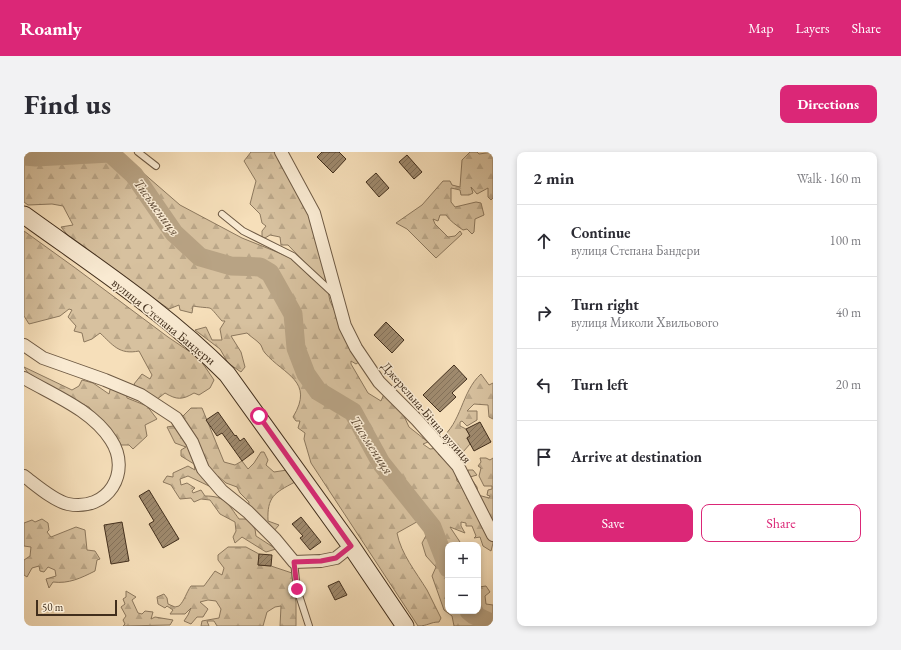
<!DOCTYPE html>
<html lang="en">
<head>
<meta charset="utf-8">
<style>
	:root { --surface:#fff; --page:#f2f2f3; --text:#2b2b33; --muted:#7c7c81; --line:#e1e1e2; --accent:#db2777 }
	body { margin:0; font-family:"EB Garamond",serif; background:var(--page); color:var(--text) }
	.controls { position:absolute; right:12px; bottom:12px; display:grid; overflow:hidden; border-radius:8px; box-shadow:0 2px 6px #0003 }
	.controls button { width:36px; height:36px; display:grid; place-items:center; padding:0; border:0; border-bottom:1px solid var(--line); background:var(--surface); color:var(--text); font:20px sans-serif }
	.scale { position:absolute; left:12px; bottom:10px; width:81px; box-sizing:border-box; padding-left:4px; border:2px solid #412e1c; border-top:0; font-size:11px; line-height:14px; white-space:nowrap; color:#412e1c; -webkit-text-stroke:3px #f9ead2; paint-order:stroke }
	.stop { position:absolute; width:12px; height:12px; margin:-9px; border:3px solid #db2777; border-radius:50%; background:#fff }
	.stop.end { background:#db2777; border-color:#fff; box-shadow:0 1px 4px #0008 }
	.list { margin:0; padding:0; list-style:none }
	h2 { display:flex; justify-content:space-between; align-items:center; height:52px; margin:0; padding:0 16px; font-size:17px }
	h2 small { font-size:13px; font-weight:400; color:var(--muted) }
	.list li { display:grid; grid-template-columns:26px 1fr auto; gap:12px; align-items:center; box-sizing:border-box; height:72px; padding:0 16px; border-top:1px solid var(--line) }
	.list b { display:block; font-size:15px; white-space:nowrap }
	.list p { margin:0; font-size:13px; white-space:nowrap; color:var(--muted) }
	.list em { font-size:13px; font-style:normal; color:var(--muted) }
	.actions { display:flex; gap:8px; padding:12px 16px }
	.actions a { flex:1; padding:9px 0; border:1px solid var(--accent); border-radius:8px; text-align:center; font-size:14px; color:var(--accent) }
	.actions .main { background:var(--accent); color:#fff }
	.icon { flex:none; width:22px; height:22px; fill:none; stroke:currentColor; stroke-width:2; stroke-linecap:round; stroke-linejoin:round }
	.map { position:relative; flex:none; width:469px; height:474px; overflow:hidden; border-radius:8px }
	header { display:flex; align-items:center; gap:24px; box-sizing:border-box; height:56px; padding:0 20px; background:var(--accent); color:#fff }
	header strong { font-size:19px }
	nav { display:flex; gap:22px; margin-inline-start:auto; font-size:14px }
	.intro { display:flex; align-items:center; justify-content:space-between; box-sizing:border-box; height:96px; padding:0 24px }
	h1 { margin:0; font-size:28px }
	.button { padding:10px 18px; border-radius:8px; background:var(--accent); color:#fff; font-size:14px; font-weight:700 }
	main { display:flex; gap:24px; padding:0 24px }
	aside { flex:1; background:var(--surface); border-radius:8px; box-shadow:0 2px 6px #0003 }
	.map>svg:first-child { display:block }
</style>
</head>
<body>
<header>
<strong>Roamly</strong>
<nav><a>Map</a><a>Layers</a><a>Share</a></nav>
</header>
<div class="intro"><h1>Find us</h1><a class="button">Directions</a></div>
<main>
<div class="map">
<svg width="469" height="474" viewBox="0 0 469 474">
	<defs>
		<pattern id="forest-firs" width="22" height="20" patternUnits="userSpaceOnUse"><rect width="22" height="20" fill="#d7c19f"/><path d="M5 1l3.5 6h-7zM16 11l3.5 6h-7z" fill="#baa688"/></pattern>
		<pattern id="building-hatch" width="6" height="6" patternUnits="userSpaceOnUse"><rect width="6" height="6" fill="#9f8a6e"/><path d="M-1 1l2-2M0 6l6-6M5 7l2-2" fill="none" stroke="#83715a"/></pattern>
	</defs>
	<rect width="100%" height="100%" fill="#f6dfba"/>
	<filter id="stains"><feTurbulence type="fractalNoise" baseFrequency=".005" numOctaves="4"/><feColorMatrix values="0 0 0 0 .2 0 0 0 0 .09 0 0 0 0 .02 0 0 0 .5 -.17"/></filter>
	<radialGradient id="worn" r=".72"><stop offset=".6" stop-color="#630" stop-opacity="0"/><stop offset="1" stop-color="#630" stop-opacity=".3"/></radialGradient>
	<path fill="url(#forest-firs)" stroke="#8c785e" d="M0,0H95L156,53L218,86L268,106L287,126L290,120L264,93H257L256,85L246,83L241,86L238,85V79L242,74L238,71L236,62L226,52L232,29L220,9L227,0H253L288,63L306,149L335,210L332,212L327,209V212L344,241L357,249L360,242L380,264L385,275L404,290L399,292L406,297L414,296L418,301L414,302L431,318L433,329L443,336L467,384L469,391L467,399L459,394L456,385L450,386L452,384L448,374H442V371L437,370V374L441,381L426,375L438,393H424V459H454V433L455,435L462,434L466,440L461,444L462,452L469,453V474H430L428,464L420,458L408,424L412,415L402,404L398,391L405,378L398,367L373,381C377,402 392,420 403,438C408,447 412,457 417,466L415,470C406,470 404,474 394,474L287,311L280,287L281,281L274,276L276,269H272L269,265C291,229 260,223 241,201C238,198 238,193 235,191C231,187 227,185 223,181L207,184L217,200L221,215L217,220L204,211L196,197L171,178L182,175L188,188H198L196,177L201,169H198C182,151 192,158 169,154L168,161L156,158L155,153L145,157L50,91L37,75L49,73L39,54L28,52L4,53L0,50Z
		M446,0H453L455,2L469,0V46L467,48L464,45V36L453,42L447,35L449,41L445,43H437L436,38L427,36V50L431,55L452,50L457,51L460,63L451,67L450,80L448,82L443,77L439,78C432,73 426,69 422,63H416L414,69L409,67L411,72L424,85L431,84L436,79L438,82L412,106L383,77L372,71L398,53L419,29H426L428,33L436,35L438,8Z
		M0,79L50,115L144,185L175,206L190,228L186,236L175,243L170,241C158,248 153,248 141,241L132,248L113,237L110,232L118,222L126,227L128,223L115,199C95,203 89,193 76,181L68,187L60,190L58,181L50,179L52,174L44,165L48,158L45,157L36,164L5,172L0,164Z
		M0,215L48,238L55,234L58,228L69,231L85,242L87,234L102,241L103,246L123,254L133,267L121,273L123,284L109,297L105,293H96L65,255L45,246L4,221Z
		M457,222L465,233L469,231V267L465,265L464,253L450,252L443,259H453V268L443,274L438,269L436,270V274L442,277L446,284L443,286L446,292L439,300L440,311L437,313L425,299L423,291L418,292L416,287C438,271 437,240 457,222Z
		M167,256H178L200,310L211,313L218,309L224,317L230,311L237,300H240L244,308L242,313L250,320L263,318L271,330C250,341 243,345 244,369L255,373L249,380L224,357L225,350L216,341L213,335L202,331L194,324L188,334H185L164,324L156,327L157,333L163,331L171,336L168,339L169,341L177,338L181,344C202,344 204,352 215,367H224L231,377L232,384L252,397L242,400L218,385L211,391L209,385L212,379L211,370L196,362L186,348L177,347L170,350L167,346L156,347L147,333L139,330L143,324L149,325V321L164,314L171,318L170,312L157,304V298L162,295L151,291L143,275L149,274L156,275L154,263L159,264Z
		M456,306H462L466,308L469,306V369L463,365V357H461L444,325V318H449L453,323L446,325L453,335L454,343L465,346L466,344L463,343L464,338L468,337V334H460L455,324L457,316L454,314L457,310Z
		M18,367L24,371L25,378L23,380L27,385L52,375L61,378L63,398L71,399L76,407L73,408L71,419C57,426 45,432 29,430L25,436L22,427L32,424L31,418L24,415L20,420L16,419L15,414L8,416L3,425L0,423V408L6,404L7,395L0,394V371L8,368L11,370Z
		M204,395H222L235,402L234,413L247,414L268,421L272,450V474H256L257,454L251,455L243,460L239,474H193L190,469H183L185,474H177L178,469L195,466L197,457L192,449L184,448L176,450L184,457L179,465H173L167,472L160,469L164,463L167,456L161,462H146L149,458L143,454L141,456L134,452L133,445L140,442L143,446L144,452L151,455L155,454C161,448 162,441 167,434H180L191,419L198,423L200,416L194,408V403Z
		M102,439L112,445L108,448L114,461L118,462L121,459L129,460L127,467L131,465L149,468L146,473L99,474L101,472L99,468L102,464L97,455L101,452L99,447L102,445Z"/>
	<g fill="none" stroke-linecap="round" stroke-linejoin="round">
		<path stroke="#b8a384" stroke-width="19" d="M0,4L12,5L86,1L110,23L150,81L176,105L207,114L236,115L246,121L269,162L272,196L282,222L294,239L329,260L357,311L408,375L424,416
			M445,459L450,463L469,472"/>
	</g>
	<path fill="url(#building-hatch)" stroke="#412e1c" d="M298,0H315L322,7L309,21L293,5Z
		M383,3L398,20L390,27L375,10Z
		M352,21L365,36L355,45L342,30Z
		M362,170L380,188L368,201L350,183Z
		M430,213L443,227L428,241L432,245L416,260L399,243Z
		M194,260L211,284L212,283L216,289L220,286L230,300L218,309L198,281L193,284L182,268Z
		M456,270L467,290L450,299L443,286L446,284L442,277Z
		M125,338L155,387L139,396L125,372L130,369L115,344Z
		M277,365L297,390L286,398L276,386L279,384L268,372Z
		M98,370L105,409L87,412L80,373Z
		M235,402L248,403L247,414L234,413Z
		M315,429L323,443L311,448L304,434Z"/>
	<g fill="none" stroke-linecap="round" stroke-linejoin="round">
		<g stroke="#6e5a44" stroke-width="8">
			<path id="lane" d="M114,0L132,14
				M198,62L219,79L269,104L310,142
				M270,410L273,437L285,474"/>
		</g>
		<g stroke="#6e5a44" stroke-width="14">
			<path id="street" d="M257,0L290,61L321,174L332,196L355,230L393,268L434,314L469,383
				M0,193L19,206L81,228L117,243L152,266L168,290L179,317L198,339L224,360L251,387L270,410L297,409L312,406L327,394
				M0,226C29,243 68,258 87,288C108,320 84,360 44,352C30,349 12,333 0,324"/>
		</g>
		<g stroke="#412e1c" stroke-width="19">
			<path id="secondary" d="M0,63C69,113 143,161 203,222L327,394L381,474"/>
		</g>
		<use href="#lane" stroke="#f9ead2" stroke-width="6"/>
		<use href="#street" stroke="#f9ead2" stroke-width="12"/>
		<use href="#secondary" stroke="#f9ead2" stroke-width="17"/>
	</g>
	<g fill="none" stroke-linecap="round" stroke-linejoin="round">
		<path stroke="#db2777" stroke-width="5" d="M235,264L327,394L312,406L297,409L270,410L273,437"/>
	</g>
	<g text-anchor="middle" stroke-width="3" stroke-linejoin="round" paint-order="stroke">
		<g font-size="13" fill="#412e1c" stroke="#f9ead2">
			<text transform="translate(140 169) rotate(39)" y="5">вулиця Степана Бандери</text>
			<text transform="translate(403 260) rotate(49)" y="5">Джерельна-Бічна вулиця</text>
		</g>
		<g font-size="14" font-style="italic" fill="#5f4b36" stroke="#f9ead2">
			<text transform="translate(133 55) rotate(54)" y="5">Тисьмениця</text>
			<text transform="translate(348 293) rotate(57)" y="5">Тисьмениця</text>
		</g>
	</g>
	<rect width="100%" height="100%" filter="url(#stains)"/>
	<rect width="100%" height="100%" fill="url(#worn)"/>
</svg>
<div class="controls">
<button>+</button>
<button>−</button>
</div>
<div class="scale">50 m</div>
<div class="stop" style="left:235px;top:264px"></div>
<div class="stop end" style="left:273px;top:437px"></div>
</div>
<aside>
<h2>2 min<small>Walk · 160 m</small></h2>
<ul class="list">
<li><svg class="icon" aria-label="ahead" viewBox="0 0 24 24"><path d="M12 20V5M6 11l6-6 6 6"/></svg><div><b>Continue</b><p>вулиця Степана Бандери</p></div><em>100 m</em></li>
<li><svg class="icon" aria-label="right" viewBox="0 0 24 24"><path d="M7 20v-9h11M14 6l5 5-5 5"/></svg><div><b>Turn right</b><p>вулиця Миколи Хвильового</p></div><em>40 m</em></li>
<li><svg class="icon" aria-label="left" viewBox="0 0 24 24"><path d="M17 20v-9H6M10 6l-5 5 5 5"/></svg><div><b>Turn left</b></div><em>20 m</em></li>
<li><svg class="icon" aria-label="arrive" viewBox="0 0 24 24"><path d="M6 21V4h12l-3 4 3 4H6"/></svg><div><b>Arrive at destination</b></div></li>
</ul>
<div class="actions"><a class="main">Save</a><a>Share</a></div>
</aside>
</main>
</body>
</html>
